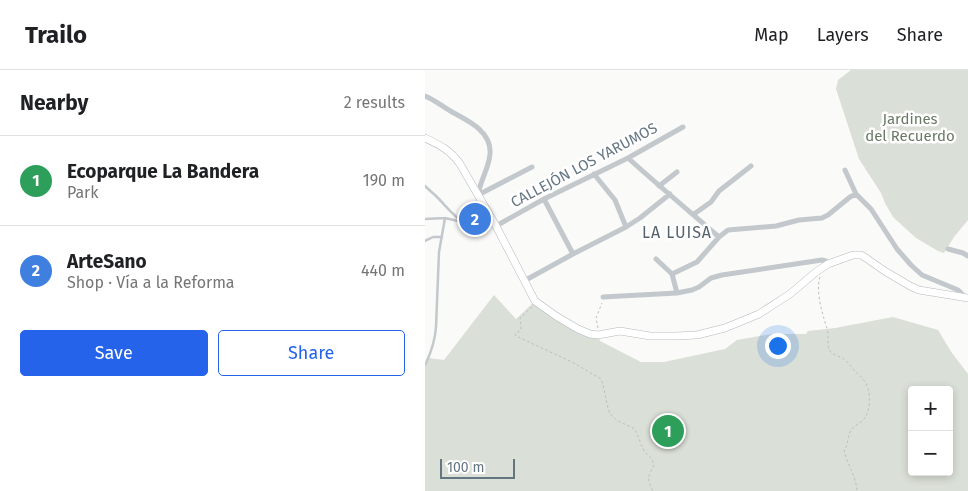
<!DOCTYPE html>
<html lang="en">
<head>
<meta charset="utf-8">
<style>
	:root { --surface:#fff; --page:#f6f6f6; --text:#202124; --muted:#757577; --line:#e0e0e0; --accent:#2563eb }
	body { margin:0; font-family:"Fira Sans",sans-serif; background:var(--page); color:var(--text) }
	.controls { position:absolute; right:15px; bottom:15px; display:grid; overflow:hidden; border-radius:5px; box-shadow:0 2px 8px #0003 }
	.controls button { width:45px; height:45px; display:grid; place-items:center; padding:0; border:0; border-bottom:1px solid var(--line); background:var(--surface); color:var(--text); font:25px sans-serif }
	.scale { position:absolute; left:15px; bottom:12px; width:75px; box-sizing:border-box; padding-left:5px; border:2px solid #657683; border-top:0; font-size:14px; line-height:18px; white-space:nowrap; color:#657683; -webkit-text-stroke:4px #fff; paint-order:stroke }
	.you { position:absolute; left:352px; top:275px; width:18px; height:18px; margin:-12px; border:4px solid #fff; border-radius:50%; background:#1a73e8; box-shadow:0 0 0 8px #1a73e833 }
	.badge { display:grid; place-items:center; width:32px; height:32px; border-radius:50%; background:var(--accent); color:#fff; font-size:16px; font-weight:700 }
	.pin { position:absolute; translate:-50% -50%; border:2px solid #fff; box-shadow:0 1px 5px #0006 }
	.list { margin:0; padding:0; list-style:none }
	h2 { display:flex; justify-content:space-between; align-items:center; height:65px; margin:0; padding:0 20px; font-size:21px }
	h2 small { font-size:16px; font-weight:400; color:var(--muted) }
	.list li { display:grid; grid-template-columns:32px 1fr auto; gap:15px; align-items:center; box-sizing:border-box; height:90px; padding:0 20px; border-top:1px solid var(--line) }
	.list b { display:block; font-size:19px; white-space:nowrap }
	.list p { margin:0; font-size:16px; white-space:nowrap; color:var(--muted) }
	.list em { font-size:16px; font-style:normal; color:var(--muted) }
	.actions { display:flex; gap:10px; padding:15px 20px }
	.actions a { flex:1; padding:11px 0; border:1px solid var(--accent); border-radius:5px; text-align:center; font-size:18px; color:var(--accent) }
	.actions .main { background:var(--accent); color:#fff }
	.map { position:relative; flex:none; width:543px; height:421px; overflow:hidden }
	header { display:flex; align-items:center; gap:30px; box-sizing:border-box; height:70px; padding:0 25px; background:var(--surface); border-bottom:1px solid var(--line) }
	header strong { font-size:24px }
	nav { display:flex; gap:28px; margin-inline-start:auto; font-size:18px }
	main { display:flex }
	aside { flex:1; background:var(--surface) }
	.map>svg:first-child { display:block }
</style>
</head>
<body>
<header>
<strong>Trailo</strong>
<nav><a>Map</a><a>Layers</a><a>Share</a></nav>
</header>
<main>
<aside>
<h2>Nearby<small>2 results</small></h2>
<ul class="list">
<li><span class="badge" style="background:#2e9e5b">1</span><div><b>Ecoparque La Bandera</b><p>Park</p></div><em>190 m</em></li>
<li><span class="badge" style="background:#3f7fe0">2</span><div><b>ArteSano</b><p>Shop · Vía a la Reforma</p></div><em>440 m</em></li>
</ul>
<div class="actions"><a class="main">Save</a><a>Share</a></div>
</aside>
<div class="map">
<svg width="543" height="421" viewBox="0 0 543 421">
	<rect width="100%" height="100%" fill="#fafaf8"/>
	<path fill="#dadfd7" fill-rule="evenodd" d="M426,0H543V150L529,167L519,183L513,181L491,168L468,147L460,133L456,123L434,89L411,19L413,10Z
		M69,225L91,249L110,231L131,246L173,265L175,271L216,292H239L300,279L312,270L347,264H381L383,261L410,258L468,247L513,260L527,283L543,304V421H0V295L4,288L19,290ZM487,320H524V402H487Z"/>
	<path fill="#aab3b9" d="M50,144L51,150L44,152L43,145Z"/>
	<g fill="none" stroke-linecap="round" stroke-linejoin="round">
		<g stroke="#b3babf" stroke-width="8">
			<path id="secondary" d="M0,68C15,75 25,80 35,94L71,156L110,231L131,246L153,259L165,264L173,265L195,261L225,266H251L272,265L300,258L334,244L365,224L391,202L403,194L428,185H436L441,188L458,200L485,216L494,220L543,228"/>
		</g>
		<path stroke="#bbbfc2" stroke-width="1" stroke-dasharray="2.5 2.5" stroke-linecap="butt" d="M395,207C391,221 396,239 400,252C401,256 403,260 403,263C404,270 401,277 406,282C409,286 415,286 419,289C423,292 426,297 430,301C432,304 436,306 438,309C446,318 446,336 441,346C438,353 429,354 425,362C422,368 424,374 419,380C422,394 431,406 432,421
			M107,237L95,248L96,259L95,261L90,264L91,266L147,292L176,309L178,315L183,338L185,344L193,351L210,359L219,381L227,389L229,395C223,407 221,408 228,421
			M173,258L171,248L177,233"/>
		<path stroke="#c3c8cc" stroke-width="2.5" d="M0,116C4,120 8,123 12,127C28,143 41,165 67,153
			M0,149L20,148L33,151
			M0,171L8,167H17
			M0,295C6,283 10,271 11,257L14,182L20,148"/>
		<path stroke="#c3c8cc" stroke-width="5" d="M0,26C10,30 18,37 27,42C44,51 67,62 65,84C64,98 55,111 53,125
			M203,88C233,115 264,141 294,167L303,160L351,156L374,150L397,148L403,145L425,127L431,124
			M420,100L431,124L446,139L472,179L486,195L497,205L533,220L541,228
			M169,104L190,130L201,157
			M234,116L252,102
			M53,125L107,97
			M119,129L148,184
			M269,144L286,132L294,121L326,96
			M71,156L119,129L203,88L258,57
			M523,179L538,183L543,186
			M231,189L247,204L252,223
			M247,204L272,192L294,167
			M99,211L148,184L201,157L215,148L245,124
			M178,227L252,223L267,220L274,217L286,208L297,205L397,190L401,191L403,194"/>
		<use href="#secondary" stroke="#fff" stroke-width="7"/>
	</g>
	<g text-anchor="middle" stroke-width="5" stroke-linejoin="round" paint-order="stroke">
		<g font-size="15" fill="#687a64" stroke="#fff">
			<text x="485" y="54">Jardines<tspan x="485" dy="17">del Recuerdo</tspan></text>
		</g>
		<g font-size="15" fill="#657683" stroke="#fff">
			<text transform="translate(159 95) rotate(-28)" y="5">CALLEJÓN LOS YARUMOS</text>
		</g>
		<g font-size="16" letter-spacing="1" fill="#57646e" stroke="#fff">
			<text x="252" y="168">LA LUISA</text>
		</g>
	</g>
</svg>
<div class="controls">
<button>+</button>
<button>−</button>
</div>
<div class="scale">100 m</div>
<div class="you"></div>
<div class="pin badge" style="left:243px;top:361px;background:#2e9e5b">1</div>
<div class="pin badge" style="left:50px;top:149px;background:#3f7fe0">2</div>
</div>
</main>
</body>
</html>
